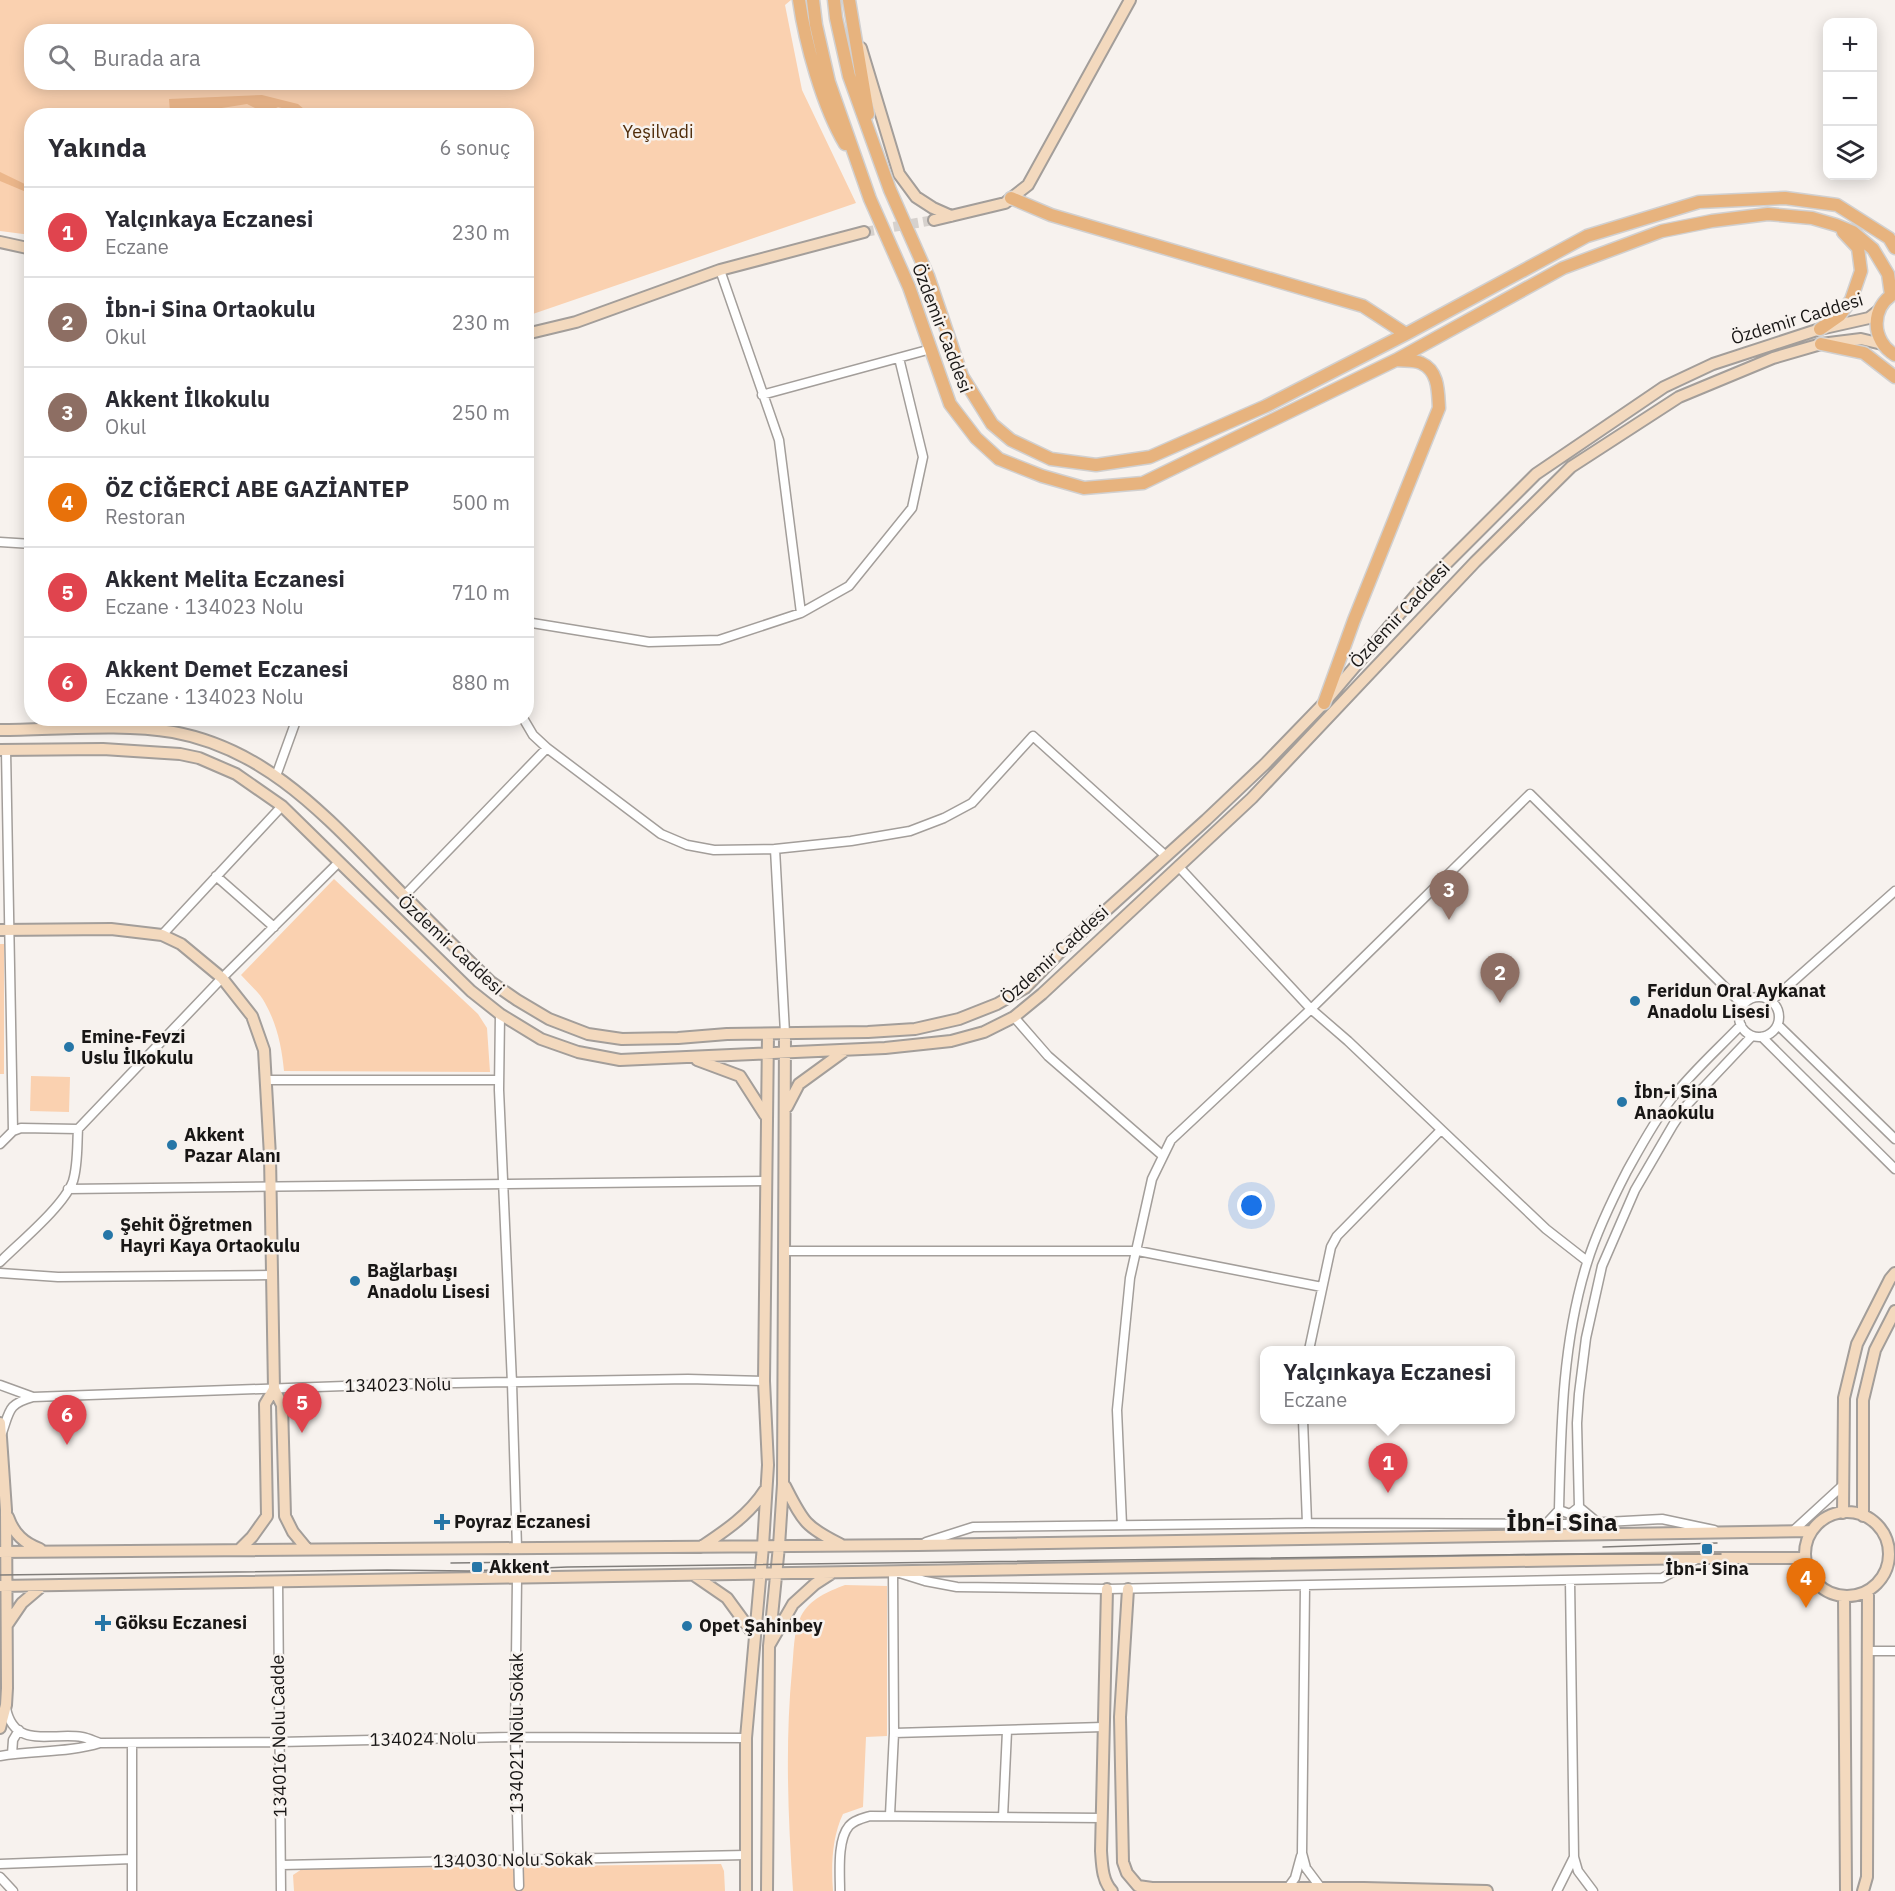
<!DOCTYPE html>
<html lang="tr">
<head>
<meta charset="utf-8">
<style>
	:root { --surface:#fff; --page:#f7f7f7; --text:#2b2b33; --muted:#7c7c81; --line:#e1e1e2; --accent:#db2777 }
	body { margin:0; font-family:"IBM Plex Sans",sans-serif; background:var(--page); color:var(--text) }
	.controls { position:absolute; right:18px; top:18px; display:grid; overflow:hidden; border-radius:12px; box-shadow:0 3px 15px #0003 }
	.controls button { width:54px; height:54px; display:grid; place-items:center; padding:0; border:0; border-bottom:2px solid var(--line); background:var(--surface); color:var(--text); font:30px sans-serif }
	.you { position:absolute; left:1252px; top:1206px; width:21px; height:21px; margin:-15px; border:4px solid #fff; border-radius:50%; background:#1a73e8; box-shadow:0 0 0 9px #1a73e833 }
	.badge { display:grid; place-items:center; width:39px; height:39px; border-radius:50%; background:var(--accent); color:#fff; font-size:20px; font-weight:700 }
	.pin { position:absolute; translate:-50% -50px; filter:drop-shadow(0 2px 3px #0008) }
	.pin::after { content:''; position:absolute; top:32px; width:21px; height:18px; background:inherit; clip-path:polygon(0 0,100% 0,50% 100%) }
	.popup { position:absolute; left:1260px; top:1346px; width:255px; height:78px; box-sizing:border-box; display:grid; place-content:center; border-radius:12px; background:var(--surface); filter:drop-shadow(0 2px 4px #0005); font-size:20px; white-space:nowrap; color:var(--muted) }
	.popup b { font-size:22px; color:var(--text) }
	.popup::after { content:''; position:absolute; left:50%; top:100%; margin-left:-12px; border:12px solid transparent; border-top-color:var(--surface) }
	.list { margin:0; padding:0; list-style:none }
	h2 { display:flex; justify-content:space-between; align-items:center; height:78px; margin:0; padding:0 24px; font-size:26px }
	h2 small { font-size:20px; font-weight:400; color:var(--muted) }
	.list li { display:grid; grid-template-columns:39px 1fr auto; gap:18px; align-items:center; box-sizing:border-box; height:90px; padding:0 24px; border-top:2px solid var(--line) }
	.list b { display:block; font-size:22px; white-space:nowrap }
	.list p { margin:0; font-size:20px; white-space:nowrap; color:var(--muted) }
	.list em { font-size:20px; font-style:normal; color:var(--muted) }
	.icon { flex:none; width:33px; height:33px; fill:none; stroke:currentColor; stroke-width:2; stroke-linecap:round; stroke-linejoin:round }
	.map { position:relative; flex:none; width:1895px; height:1891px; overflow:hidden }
	.search { position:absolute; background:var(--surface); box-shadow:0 3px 15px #0003; left:24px; top:24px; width:510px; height:66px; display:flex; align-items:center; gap:15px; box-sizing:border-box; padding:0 21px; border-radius:24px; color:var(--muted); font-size:22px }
	.panel { position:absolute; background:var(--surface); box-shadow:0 3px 15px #0003; left:24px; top:108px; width:510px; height:618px; border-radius:24px }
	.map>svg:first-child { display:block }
</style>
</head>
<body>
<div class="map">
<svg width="1895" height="1891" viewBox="0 0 1895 1891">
	<rect width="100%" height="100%" fill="#f7f2ee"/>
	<path fill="#fad1b0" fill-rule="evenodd" d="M0,0H791L785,5L802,90L856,203L527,316L526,116H32L31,235L0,231ZM32,32H526V82H32Z
		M334,879L478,1014L487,1028L490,1072L284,1071C282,1048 277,1024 265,1003C260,993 249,984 241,975Z
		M0,944H4V1074H0Z
		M31,1076L70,1077L69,1112L30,1111Z
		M845,1585L887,1586V1736L866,1737L863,1807L843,1814C832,1837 831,1866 833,1891H793C788,1817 785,1744 792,1670C794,1652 793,1633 801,1616C811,1598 827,1592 845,1585Z
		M721,1864L724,1871L725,1891H294L293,1875L302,1869Z"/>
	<path fill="#ecb78b" d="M262,95L298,104L311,115H296L289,110L278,107L272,110L269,115H262L261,111L247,104L203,111L199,115H178L170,112L169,99Z
		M0,172L31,187V194L0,181Z"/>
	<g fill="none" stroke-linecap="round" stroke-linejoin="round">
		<path stroke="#d6d1cd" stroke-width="10" stroke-dasharray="10 5" stroke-linecap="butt" d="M864,232L934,220"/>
		<g stroke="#a39e9a" stroke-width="11">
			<path id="street" d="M720,270L779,440L801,613
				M762,395L931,349
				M0,542L32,544
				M526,622L649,642L719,640L801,613L849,586L912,508L923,457L899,358
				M523,718L533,735L547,748L661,834L687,845L714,850L775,849L785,1033
				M6,750L13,1131
				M276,776L297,718
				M775,849L851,841L910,831L944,818L972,803L1033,736L1166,856
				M1179,867L1311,1009L1348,1041L1546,1229L1587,1261
				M216,876L274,927
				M404,896L547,748
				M162,935L282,806
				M1739 1017a20 20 0 1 1 40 0a20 20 0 1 1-40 0Z
				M1771,1001L1895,891
				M500,1014L499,1090L512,1383L517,1548
				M1014,1017L1048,1056L1163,1156
				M1778,1025L1895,1139
				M1762,1037L1895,1169
				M265,1080H499
				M0,1144L13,1131L21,1128L78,1129L222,978L339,862
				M68,1189L766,1181
				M784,1251H1138L1322,1287
				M0,1262C20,1242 64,1206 73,1181C78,1165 77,1145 78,1129
				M0,1273L58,1277L272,1275
				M1309,1350L1331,1247L1337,1236L1441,1130
				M0,1385L33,1397
				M1303,1420L1307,1523
				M2,1433C10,1410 8,1404 33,1397L400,1384L688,1379L764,1381
				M1559,1510L1570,1514L1579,1507
				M1597,1522L1579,1507L1577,1423L1579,1394L1586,1338L1602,1266L1635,1190L1673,1125L1685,1107L1752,1036
				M1546,1524L1559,1510C1561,1426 1562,1343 1587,1263C1597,1231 1612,1200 1627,1171C1641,1146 1655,1120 1672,1098C1692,1072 1718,1049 1741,1025
				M1122,1525L1117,1410L1130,1278L1152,1179L1171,1140L1311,1009L1530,794L1743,1005
				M1793,1531L1842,1486
				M926,1542L973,1527L1307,1523L1568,1524L1662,1519L1714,1530
				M517,1579L515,1737L519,1886
				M1570,1580L1574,1857L1578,1871L1593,1891
				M278,1581L281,1891
				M1305,1586L1302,1853L1306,1868L1321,1888
				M1869,1651H1895
				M6,1708C14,1750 53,1732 82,1737C88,1738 94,1741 100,1743
				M894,1733L1103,1727
				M12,1754L13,1740L19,1730
				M0,1756C33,1750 68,1753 100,1743L279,1742L515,1737L746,1738
				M890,1815L894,1733L893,1571L925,1581L957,1587L1107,1589L1662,1578L1697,1559
				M1003,1817L1007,1731
				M0,1864L132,1859
				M281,1865L746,1855
				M0,1877L13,1891
				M1287,1889L1295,1878L1301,1856
				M132,1891V1743
				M840,1891C840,1873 837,1840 849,1826C854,1820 863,1818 870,1816L1102,1818
				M1557,1891L1574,1857"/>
		</g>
		<g stroke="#a39e9a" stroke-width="14">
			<path id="secondary" d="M861,48L899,174L916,197L933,208L951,216
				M934,220L1005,203L1028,185L1130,0
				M0,242L32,249
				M526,334L576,322L720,270L864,232
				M0,730C53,730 121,723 173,732C261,748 318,808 378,869C415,907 452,945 491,982L517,1000L549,1019L588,1034L622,1039L678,1038L727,1034L868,1032L915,1029L959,1019L997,1004L1025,988L1059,953L1206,820L1265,764L1324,703L1420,590L1536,474L1664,387L1713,364L1820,329L1869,318L1878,311
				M0,750L103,749L180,754L199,758L236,774L282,806L471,991L500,1014L541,1039L578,1052L620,1060L885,1048L951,1041L984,1032L1014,1017L1042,994L1252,798L1475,562L1571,467L1679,397L1773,358L1821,344L1861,339L1882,344
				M0,930L111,929L162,935L181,944L222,978L252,1016L264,1050L270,1156L274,1389L282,1405L285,1516L293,1532L307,1549
				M697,1060L740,1076L765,1115
				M787,1107L799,1084L843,1052
				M0,1423L6,1510L7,1688L6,1705L0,1728
				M785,1486C803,1521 804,1526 840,1544
				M1805 1554a42 42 0 1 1 84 0a42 42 0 1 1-84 0Z
				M1843,1513L1844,1398L1857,1344L1890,1279L1895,1273
				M1863,1516V1400L1875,1350L1895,1311
				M8,1517C14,1534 24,1543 40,1549
				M701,1547C725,1531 749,1515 765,1490
				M239,1550L252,1537L267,1516L265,1404L274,1389
				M0,1552L918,1545L1812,1531
				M695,1576L727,1598L754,1635
				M0,1586L1699,1558H1805
				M1107,1589L1101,1851C1102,1864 1102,1881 1112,1891
				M1128,1589L1120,1717L1123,1862L1127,1873L1138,1886L1152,1888H1364L1487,1891
				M1844,1596L1846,1891
				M7,1625L22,1603L42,1586
				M770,1644L793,1604L815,1584L832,1573
				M746,1891V1738L763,1546L768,1465L764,1381L768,1034
				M767,1891L769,1646L779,1546L783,1484L785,1033
				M1863,1891L1867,1877L1868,1591"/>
		</g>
		<g stroke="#d1d0d0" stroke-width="15">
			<path id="primary" d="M799,0C805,43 823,107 845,144
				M813,0L816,25L829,82L870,199L909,287L950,404L976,438L999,459L1042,476L1084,488L1143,483L1396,360L1563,268L1662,231L1712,221L1768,214L1812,218L1836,225L1853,232L1873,249L1888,274L1891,295
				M834,0L836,18L849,76L890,190L928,276L962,376L992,424L1011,440L1051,459L1096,465L1150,457L1266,406L1406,334L1587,236L1699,202L1785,198L1837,205L1889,238L1895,248
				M849,0L868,114
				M1011,198L1051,215L1363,306L1406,334
				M1895,293C1870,307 1871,341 1895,355
				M1820,329L1840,315L1851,300L1861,271L1858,248L1843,232
				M1821,344L1864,353L1895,377
				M1324,703L1354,620L1439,408C1438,392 1439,371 1421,363C1415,360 1404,361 1396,360"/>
		</g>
		<use href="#street" stroke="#fff" stroke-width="8"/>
		<use href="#secondary" stroke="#f3d9be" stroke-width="10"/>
		<use href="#primary" stroke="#e7b37e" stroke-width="12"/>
		<path stroke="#817e7b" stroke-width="1.5" d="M1603,1547L1717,1543
			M451,1563L541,1562
			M0,1575L387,1570L468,1571L567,1567L1572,1554H1721"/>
	</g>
	<g fill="#2676a7" stroke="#f7f2ee" stroke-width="2">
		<circle cx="1635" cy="1001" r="6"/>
		<circle cx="69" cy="1047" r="6"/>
		<circle cx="1622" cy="1102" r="6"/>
		<circle cx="172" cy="1145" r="6"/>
		<circle cx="108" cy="1235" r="6"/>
		<circle cx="355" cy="1281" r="6"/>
		<path d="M439 1513h6v6h6v6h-6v6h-6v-6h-6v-6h6z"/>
		<rect x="1701" y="1543" width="12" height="12" rx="3"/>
		<rect x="471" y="1561" width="12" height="12" rx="3"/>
		<path d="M100 1614h6v6h6v6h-6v6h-6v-6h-6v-6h6z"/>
		<circle cx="687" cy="1626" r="6"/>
	</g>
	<g text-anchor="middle" stroke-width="5" stroke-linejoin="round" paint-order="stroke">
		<g font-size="18" fill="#502d0b" stroke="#f7f2ee">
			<text x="658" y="138">Yeşilvadi</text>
		</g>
		<g font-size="18" fill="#181615" stroke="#f7f2ee">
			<text transform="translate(1797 319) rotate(-17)" y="6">Özdemir Caddesi</text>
			<text transform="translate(942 328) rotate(69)" y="6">Özdemir Caddesi</text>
			<text transform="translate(1400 615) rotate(-47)" y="6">Özdemir Caddesi</text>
			<text transform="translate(451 945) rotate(43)" y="6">Özdemir Caddesi</text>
			<text transform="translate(1055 955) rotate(-42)" y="6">Özdemir Caddesi</text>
			<text transform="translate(398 1385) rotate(-1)" y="6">134023 Nolu</text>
			<text transform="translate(517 1733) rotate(-90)" y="6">134021 Nolu Sokak</text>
			<text transform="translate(279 1736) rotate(-91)" y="6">134016 Nolu Cadde</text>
			<text transform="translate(423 1739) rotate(-1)" y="6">134024 Nolu</text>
			<text transform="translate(513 1860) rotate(-1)" y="6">134030 Nolu Sokak</text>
		</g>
		<g font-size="18" font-weight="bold" fill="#181615" stroke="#f7f2ee" text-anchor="start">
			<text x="1647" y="997">Feridun Oral Aykanat<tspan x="1647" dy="21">Anadolu Lisesi</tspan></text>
			<text x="81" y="1043">Emine-Fevzi<tspan x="81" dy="21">Uslu İlkokulu</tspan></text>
			<text x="1634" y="1098">İbn-i Sina<tspan x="1634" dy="21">Anaokulu</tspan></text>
			<text x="184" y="1141">Akkent<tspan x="184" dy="21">Pazar Alanı</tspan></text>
			<text x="120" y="1231">Şehit Öğretmen<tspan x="120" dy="21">Hayri Kaya Ortaokulu</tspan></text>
			<text x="367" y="1277">Bağlarbaşı<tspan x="367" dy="21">Anadolu Lisesi</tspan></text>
			<text x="454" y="1528">Poyraz Eczanesi</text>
			<text x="489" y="1573">Akkent</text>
			<text x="1707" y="1575" text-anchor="middle">İbn-i Sina</text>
			<text x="115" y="1629">Göksu Eczanesi</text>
			<text x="699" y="1632">Opet Şahinbey</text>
		</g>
		<g font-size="24" font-weight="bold" fill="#181615" stroke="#f7f2ee">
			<text x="1562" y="1531">İbn-i Sina</text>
		</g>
	</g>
</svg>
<div class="controls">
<button>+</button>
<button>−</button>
<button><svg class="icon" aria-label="layers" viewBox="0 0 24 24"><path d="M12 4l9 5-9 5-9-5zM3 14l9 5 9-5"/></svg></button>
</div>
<div class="you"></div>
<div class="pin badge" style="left:1388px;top:1493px;background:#e0444e">1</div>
<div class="popup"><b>Yalçınkaya Eczanesi</b>Eczane</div>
<div class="pin badge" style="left:1500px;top:1003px;background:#8d6e63">2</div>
<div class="pin badge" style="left:1449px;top:920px;background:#8d6e63">3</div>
<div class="pin badge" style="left:1806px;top:1608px;background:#e8710a">4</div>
<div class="pin badge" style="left:302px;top:1433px;background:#e0444e">5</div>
<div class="pin badge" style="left:67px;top:1445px;background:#e0444e">6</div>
<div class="search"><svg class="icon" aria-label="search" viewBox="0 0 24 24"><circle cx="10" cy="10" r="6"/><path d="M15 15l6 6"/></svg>Burada ara</div>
<section class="panel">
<h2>Yakında<small>6 sonuç</small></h2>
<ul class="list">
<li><span class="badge" style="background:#e0444e">1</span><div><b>Yalçınkaya Eczanesi</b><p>Eczane</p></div><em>230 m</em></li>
<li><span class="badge" style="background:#8d6e63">2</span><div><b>İbn-i Sina Ortaokulu</b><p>Okul</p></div><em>230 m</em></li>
<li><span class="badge" style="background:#8d6e63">3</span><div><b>Akkent İlkokulu</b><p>Okul</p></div><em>250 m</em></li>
<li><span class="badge" style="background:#e8710a">4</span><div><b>ÖZ CİĞERCİ ABE GAZİANTEP</b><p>Restoran</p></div><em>500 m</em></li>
<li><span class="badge" style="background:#e0444e">5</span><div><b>Akkent Melita Eczanesi</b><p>Eczane · 134023 Nolu</p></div><em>710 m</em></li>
<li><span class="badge" style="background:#e0444e">6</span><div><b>Akkent Demet Eczanesi</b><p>Eczane · 134023 Nolu</p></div><em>880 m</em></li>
</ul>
</section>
</div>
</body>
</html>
